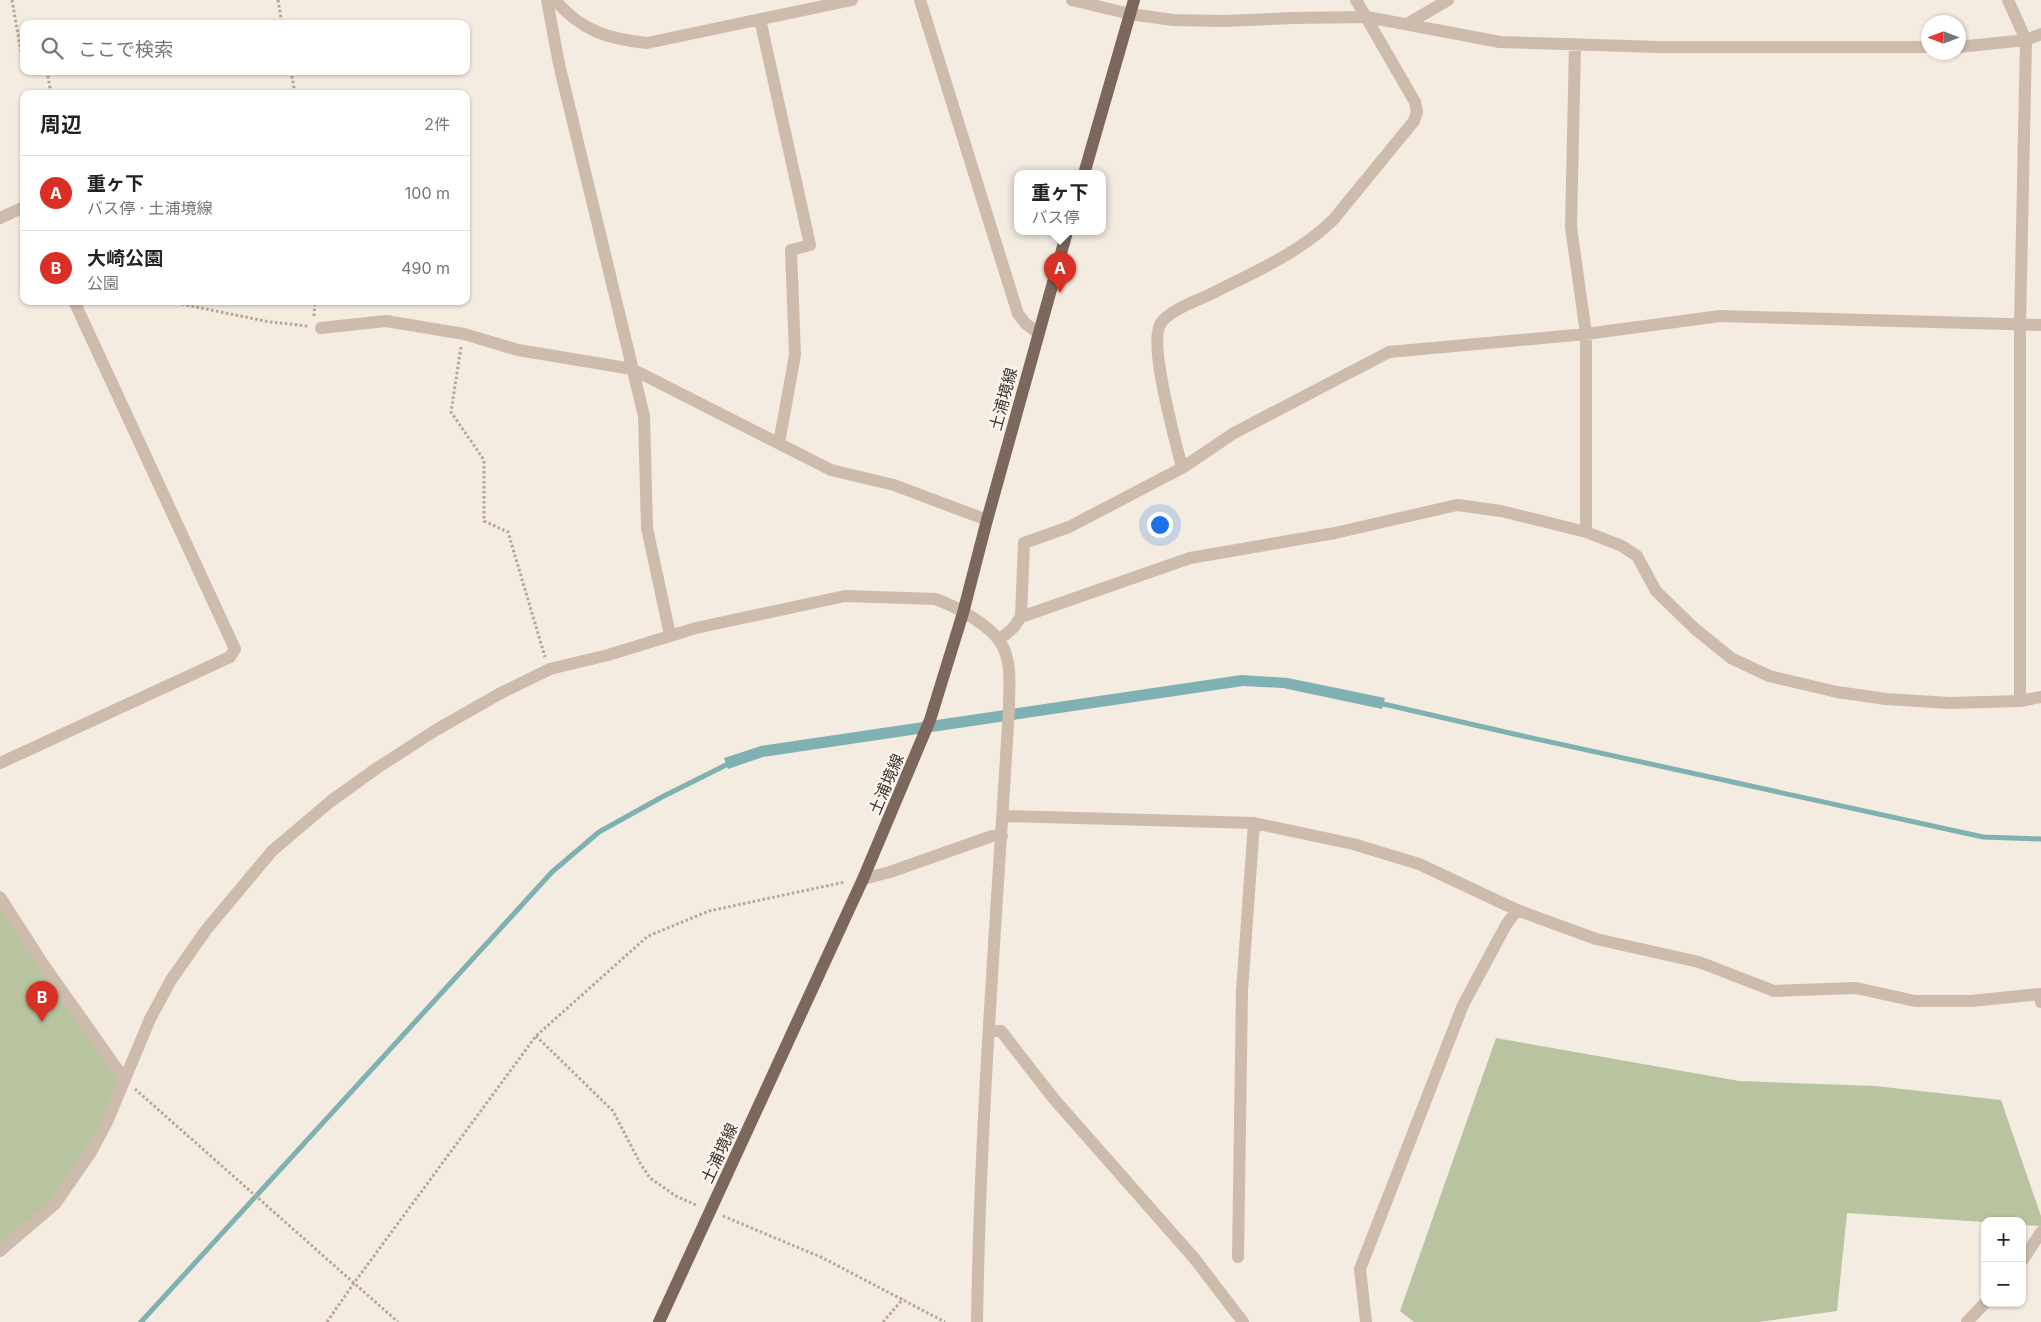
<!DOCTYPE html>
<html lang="ja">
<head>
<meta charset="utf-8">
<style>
	:root { --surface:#fff; --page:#f6f6f6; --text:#222; --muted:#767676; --line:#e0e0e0; --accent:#d93025 }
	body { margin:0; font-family:Inter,"Noto Sans JP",sans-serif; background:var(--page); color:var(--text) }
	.controls { position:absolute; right:15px; bottom:15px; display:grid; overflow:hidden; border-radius:10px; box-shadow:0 1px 4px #0004 }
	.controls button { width:45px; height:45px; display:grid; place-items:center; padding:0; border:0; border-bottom:1px solid var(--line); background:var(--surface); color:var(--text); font:25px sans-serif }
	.compass { position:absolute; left:1921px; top:15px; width:45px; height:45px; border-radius:50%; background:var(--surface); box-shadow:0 1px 4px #0004; rotate:270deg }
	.you { position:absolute; left:1159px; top:524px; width:18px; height:18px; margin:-12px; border:4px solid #fff; border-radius:50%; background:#1a73e8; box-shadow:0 0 0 8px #1a73e833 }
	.badge { display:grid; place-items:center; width:32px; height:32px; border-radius:50%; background:var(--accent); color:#fff; font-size:16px; font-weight:700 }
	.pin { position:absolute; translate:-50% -41px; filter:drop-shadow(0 1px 2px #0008) }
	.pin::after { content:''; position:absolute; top:26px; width:18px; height:15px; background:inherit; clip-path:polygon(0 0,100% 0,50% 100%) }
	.popup { position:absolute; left:1014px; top:170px; width:92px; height:65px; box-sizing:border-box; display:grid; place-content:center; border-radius:10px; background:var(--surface); filter:drop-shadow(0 1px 4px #0005); font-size:16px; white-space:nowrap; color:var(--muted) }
	.popup b { font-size:19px; color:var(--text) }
	.popup::after { content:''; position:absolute; left:50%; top:100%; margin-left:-10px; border:10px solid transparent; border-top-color:var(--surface) }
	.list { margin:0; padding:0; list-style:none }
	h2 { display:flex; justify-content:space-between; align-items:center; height:65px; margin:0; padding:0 20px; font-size:21px }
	h2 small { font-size:16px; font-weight:400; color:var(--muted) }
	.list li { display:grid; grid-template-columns:32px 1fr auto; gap:15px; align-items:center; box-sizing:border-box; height:75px; padding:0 20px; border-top:1px solid var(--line) }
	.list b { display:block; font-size:19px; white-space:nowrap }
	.list p { margin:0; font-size:16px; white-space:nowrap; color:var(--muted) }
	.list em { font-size:16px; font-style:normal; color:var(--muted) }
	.icon { flex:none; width:28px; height:28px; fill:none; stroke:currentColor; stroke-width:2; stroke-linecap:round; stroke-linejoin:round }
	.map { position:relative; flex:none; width:2041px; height:1322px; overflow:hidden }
	.search { position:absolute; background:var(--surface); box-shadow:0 1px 4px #0004; left:20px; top:20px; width:450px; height:55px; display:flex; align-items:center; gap:12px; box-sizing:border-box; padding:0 18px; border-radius:10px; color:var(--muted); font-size:19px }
	.panel { position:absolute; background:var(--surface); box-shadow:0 1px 4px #0004; left:20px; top:90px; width:450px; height:215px; border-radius:10px }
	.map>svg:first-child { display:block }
</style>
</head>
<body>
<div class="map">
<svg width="2041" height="1322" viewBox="0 0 2041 1322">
	<rect width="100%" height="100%" fill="#f4ebe1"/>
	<path fill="#b8c4a0" d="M0,897L125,1080L55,1204L0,1251Z
		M1496,1038L1739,1081L1875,1086L2001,1100L2041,1216V1226L2022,1225V1221H1985V1222L1847,1213L1837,1311L1759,1322H1414L1400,1311Z"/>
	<path fill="#7fb0b2" d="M1241,675L1288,678L1385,698L1382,709L1283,688L1243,686L763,757L728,769L724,758L761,746Z"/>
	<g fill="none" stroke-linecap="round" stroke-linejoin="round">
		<path stroke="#7fb0b2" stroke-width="5" d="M1379,703L1514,734L1983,837L2041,839
			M141,1322L552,872L599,832L662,797L732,762"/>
		<path stroke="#b9a596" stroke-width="3" stroke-dasharray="2.5 2.5" stroke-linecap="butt" d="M12,0L21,52L24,53
			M278,0L282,24
			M47,71L51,94
			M291,71L295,94
			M167,301L270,322L308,326
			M314,316L315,301
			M461,347L451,412L484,460V521L508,532L545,657
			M536,1036L613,1111L640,1163L650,1178L676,1196L698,1206
			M135,1089L398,1322
			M723,1216L823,1258L945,1322
			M327,1322L354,1283L536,1036L648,936L709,911L845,882
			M883,1322L903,1299"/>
		<path stroke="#cdbbac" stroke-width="12" d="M547,0L559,64L644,416L647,528L670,635
			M555,0C581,31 609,39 647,43L852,0
			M920,0L1018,314L1026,324L1038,333
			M1072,0L1130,14L1173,20L1224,21L1293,18L1367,17L1500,42L1658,47H1928
			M2008,0L2026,40L2020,325V701
			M760,19L810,245L791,250L795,355L779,443
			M1407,24L1448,0
			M1575,44L1571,227L1586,334V532
			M1958,47L2026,40L2041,34
			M0,218L24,207
			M321,328L386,321L464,334L518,350L632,369L831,470L894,485L987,520
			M1182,468C1176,442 1147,342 1161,323C1170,309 1203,299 1217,291C1257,271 1300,252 1333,220L1414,121L1417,112L1415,102L1356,0
			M1021,617L1024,543L1069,527L1182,468L1234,433L1389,352L1586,334L1720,316L2041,325
			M999,640L1013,628L1021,617L1190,558L1335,533L1457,505L1501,511L1586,532L1622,546L1637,556L1656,591L1694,628L1731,658L1769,676L1837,692L1886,699L1950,703L2020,701L2041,697
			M0,763L230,657L235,649L74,301
			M1003,816L1254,823L1353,844L1419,864L1517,910L1596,939L1699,962L1774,991L1856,988L1915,1001H1971L2040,994L2041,1002
			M863,879L890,872L992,836H1002
			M0,897L43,964L125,1080
			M990,1031H1001L1054,1099L1194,1258L1243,1322
			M0,1251L55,1204L91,1152L107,1122L150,1019L171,980L206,930L272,851L331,801L377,768L436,730L499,694L550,669L608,655L696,628L845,596L935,599C956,606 994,627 1003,647C1012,665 1009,689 1009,708C997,912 980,1117 977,1322
			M1238,1257L1242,991L1254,823
			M2022,1261L2041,1232
			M1366,1322L1360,1269L1463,1005L1506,925L1517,910
			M1967,1322L1985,1303"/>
		<path stroke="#7d675c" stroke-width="12" d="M1084,174L1134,0
			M659,1322L863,879L930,720L963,613L987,520L1067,232"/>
	</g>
	<g text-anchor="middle" stroke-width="4.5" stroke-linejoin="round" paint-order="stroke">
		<g font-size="16" fill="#3b302b" stroke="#fbf5ee">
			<text transform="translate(1003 399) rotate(-75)" y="6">土浦境線</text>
			<text transform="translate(886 784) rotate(-67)" y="6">土浦境線</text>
			<text transform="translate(719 1153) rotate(-65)" y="6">土浦境線</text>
		</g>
	</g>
</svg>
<div class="controls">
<button>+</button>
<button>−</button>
</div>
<svg class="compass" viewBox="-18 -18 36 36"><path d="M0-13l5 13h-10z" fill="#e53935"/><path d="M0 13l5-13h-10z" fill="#767676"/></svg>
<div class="you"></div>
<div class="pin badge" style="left:1060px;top:293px">A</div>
<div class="popup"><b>重ヶ下</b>バス停</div>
<div class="pin badge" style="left:42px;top:1022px">B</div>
<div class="search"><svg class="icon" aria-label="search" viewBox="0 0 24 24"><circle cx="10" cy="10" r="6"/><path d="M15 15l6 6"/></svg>ここで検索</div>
<section class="panel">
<h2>周辺<small>2件</small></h2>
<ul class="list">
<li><span class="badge">A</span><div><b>重ヶ下</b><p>バス停 · 土浦境線</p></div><em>100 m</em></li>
<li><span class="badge">B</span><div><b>大崎公園</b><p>公園</p></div><em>490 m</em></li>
</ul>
</section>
</div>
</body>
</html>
